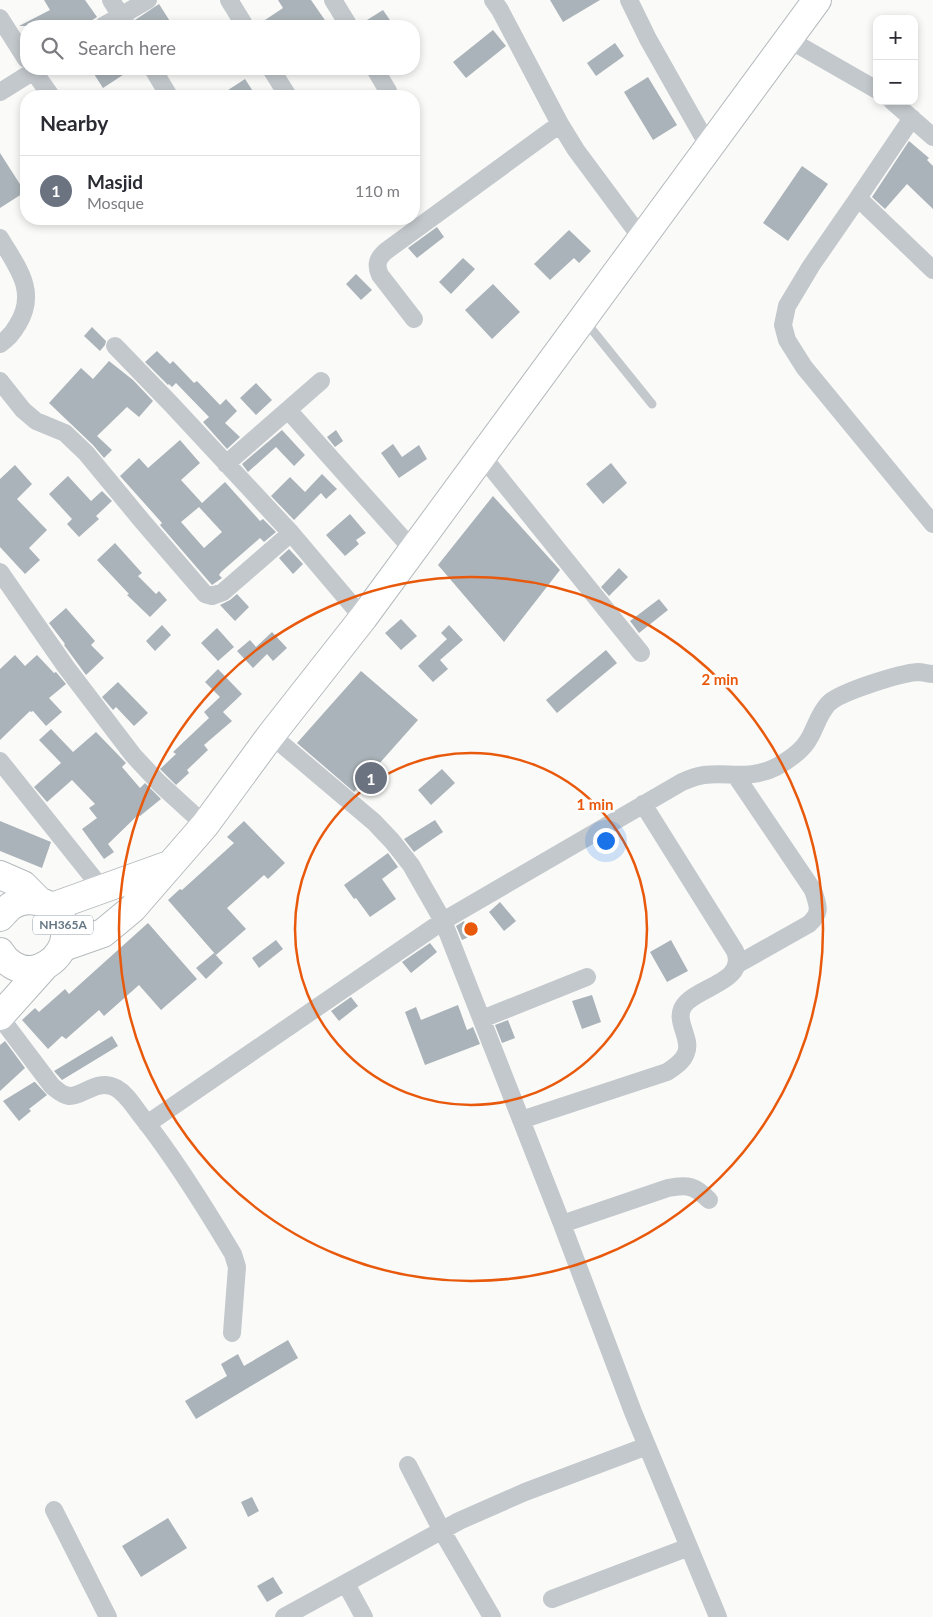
<!DOCTYPE html>
<html lang="en">
<head>
<meta charset="utf-8">
<style>
	:root { --surface:#fff; --page:#f7f7f7; --text:#2b2b33; --muted:#7c7c81; --line:#e1e1e2; --accent:#e4572e }
	body { margin:0; font-family:Lato,sans-serif; background:var(--page); color:var(--text) }
	.controls { position:absolute; right:15px; top:15px; display:grid; overflow:hidden; border-radius:10px; box-shadow:0 2px 8px #0003 }
	.controls button { width:45px; height:45px; display:grid; place-items:center; padding:0; border:0; border-bottom:1px solid var(--line); background:var(--surface); color:var(--text); font:25px sans-serif }
	.you { position:absolute; left:605px; top:840px; width:18px; height:18px; margin:-12px; border:4px solid #fff; border-radius:50%; background:#1a73e8; box-shadow:0 0 0 8px #1a73e833 }
	.badge { display:grid; place-items:center; width:32px; height:32px; border-radius:50%; background:var(--accent); color:#fff; font-size:16px; font-weight:700 }
	.pin { position:absolute; translate:-50% -50%; border:2px solid #fff; box-shadow:0 1px 5px #0006 }
	.list { margin:0; padding:0; list-style:none }
	h2 { display:flex; justify-content:space-between; align-items:center; height:65px; margin:0; padding:0 20px; font-size:21px }
	h2 small { font-size:16px; font-weight:400; color:var(--muted) }
	.list li { display:grid; grid-template-columns:32px 1fr auto; gap:15px; align-items:center; box-sizing:border-box; height:70px; padding:0 20px; border-top:1px solid var(--line) }
	.list b { display:block; font-size:19px; white-space:nowrap }
	.list p { margin:0; font-size:16px; white-space:nowrap; color:var(--muted) }
	.list em { font-size:16px; font-style:normal; color:var(--muted) }
	.icon { flex:none; width:28px; height:28px; fill:none; stroke:currentColor; stroke-width:2; stroke-linecap:round; stroke-linejoin:round }
	.map { position:relative; flex:none; width:933px; height:1617px; overflow:hidden }
	.search { position:absolute; background:var(--surface); box-shadow:0 2px 8px #0003; left:20px; top:20px; width:400px; height:55px; display:flex; align-items:center; gap:12px; box-sizing:border-box; padding:0 18px; border-radius:20px; color:var(--muted); font-size:19px }
	.panel { position:absolute; background:var(--surface); box-shadow:0 2px 8px #0003; left:20px; top:90px; width:400px; height:135px; border-radius:20px }
	.map>svg:first-child { display:block }
</style>
</head>
<body>
<div class="map">
<svg width="933" height="1617" viewBox="0 0 933 1617">
	<rect width="100%" height="100%" fill="#fafaf8"/>
	<path fill="#aab3b9" fill-rule="evenodd" d="M44,0H85L97,17L83,26H19L50,10Z
		M278,0H311L329,26H256L283,8Z
		M550,0H600L563,22Z
		M159,4L173,26H138L135,20Z
		M383,10L394,26H360L359,25Z
		M493,30L506,46L466,78L453,62Z
		M615,43L624,56L596,76L587,63Z
		M102,69H132L103,88L94,74Z
		M648,77L677,125L653,140L624,92Z
		M245,79L256,96H219Z
		M909,141L929,158L927,160L933,166V209L907,184L885,209L872,197Z
		M0,153L25,192L0,208Z
		M802,166L828,184L788,241L763,223Z
		M437,227L444,237L417,258L408,248Z
		M569,230L591,251L579,263L574,258L550,280L534,264Z
		M463,258L475,269L451,294L439,282Z
		M356,274L372,290L361,300L346,284Z
		M493,284L520,312L492,339L465,310Z
		M92,327L106,341L105,345L100,351L84,336Z
		M157,351L170,364L173,361L194,383L197,381L220,405L226,399L237,411L225,423L240,437L227,449L203,422L209,417L176,383L172,387L169,384L168,385L145,362Z
		M109,361L133,380L153,401L139,417L127,407L97,436L112,450L104,458L93,445L49,403L81,368L93,379Z
		M256,383L272,400L256,415L240,398Z
		M282,430L305,455L294,466L276,447L248,472L242,464Z
		M336,430L343,441L335,447L327,437Z
		M180,440L200,463L181,480L202,503L225,482L260,521L263,519L276,532L264,542L260,538L221,572L219,575L222,578L212,585L160,525L162,523L120,476L139,458L148,468ZM199,507L222,532L204,548L181,522Z
		M393,444L402,457L419,445L427,459L399,478L381,453Z
		M611,463L627,483L603,504L586,484Z
		M15,465L32,484L17,499L47,530L29,548L40,560L25,574L0,547V479Z
		M322,474L337,489L326,499L321,493L294,520L271,496L290,477L305,492Z
		M68,476L91,501L102,491L112,501L96,516L99,519L79,537L67,524L72,519L49,494Z
		M493,496L560,570L504,642L438,565Z
		M350,514L366,533L356,540L359,544L345,556L326,535Z
		M115,543L142,573L138,576L156,594L159,591L167,600L150,617L127,595L129,594L97,560Z
		M289,549L303,564L293,574L279,558Z
		M619,568L628,577L609,596L601,587Z
		M237,594L249,607L235,621L220,605L230,600Z
		M659,599L668,610L639,633L630,621Z
		M66,608L95,641L91,645L104,658L86,675L64,645L65,644L49,623Z
		M401,619L417,636L401,650L385,633Z
		M162,625L171,635L155,651L146,641Z
		M449,625L463,640L440,660L448,669L433,682L418,666L447,639L441,633Z
		M217,628L234,647L218,661L201,643Z
		M272,632L287,648L273,661L267,654L253,668L237,651L250,640L256,647Z
		M606,650L617,663L557,713L546,700Z
		M15,655L25,666L37,655L54,673L56,672L66,684L49,698L62,712L46,726L33,711L31,712L30,711L0,740V669Z
		M218,669L242,694L223,712L232,721L204,745L208,750L187,770L189,773L176,785L160,769L176,754L173,752L209,718L204,712L220,697L205,682Z
		M361,671L418,720L354,792L297,743Z
		M118,682L148,713L134,726L116,707L113,710L102,697Z
		M51,729L73,752L96,732L126,763L122,767L140,788L145,783L161,799L140,816L138,815L108,844L114,852L104,859L82,829L97,818L89,808L95,804L72,780L47,802L34,787L61,763L39,740Z
		M442,769L455,783L431,805L418,790Z
		M435,820L443,832L414,852L404,839Z
		M0,821L51,842L42,868L0,851Z
		M244,821L285,863L268,879L264,875L227,908L246,929L216,955L168,900L180,889L182,890L234,843L227,837Z
		M388,853L398,867L382,879L396,899L370,917L356,898L354,899L344,885Z
		M500,902L516,921L504,931L489,912Z
		M464,921L471,936L462,940L456,926Z
		M148,923L197,979L161,1010L139,985L104,1016L99,1010L66,1039L62,1036L48,1049L22,1020L35,1008L39,1012L65,989L69,994Z
		M276,940L283,949L259,968L252,958Z
		M671,940L688,971L667,982L650,952Z
		M430,943L437,952L411,973L402,962Z
		M214,953L223,963L206,979L196,968Z
		M592,995L601,1022L582,1029L572,1001Z
		M351,997L358,1006L339,1021L331,1011Z
		M458,1005L467,1030L473,1027L480,1044L425,1065L405,1012L416,1007L421,1020Z
		M508,1020L515,1038L502,1043L495,1025Z
		M112,1036L118,1046L62,1080L54,1071Z
		M5,1041L25,1068L0,1091V1045Z
		M34,1082H35L47,1095L29,1109L31,1111L19,1121L3,1101Z
		M288,1340L298,1358L196,1419L185,1401L227,1376L221,1364L238,1354L244,1366Z
		M252,1497L259,1511L248,1517L241,1502Z
		M168,1518L187,1548L141,1577L122,1546Z
		M273,1577L283,1593L267,1602L257,1586Z"/>
	<g fill="none" stroke-linecap="round" stroke-linejoin="round">
		<g stroke="#b5babe" stroke-width="30">
			<path id="primary" d="M52,907L169,865
				M63,947L103,933L132,909L205,825L271,735L363,618L817,0"/>
		</g>
		<g stroke="#b4b9bd" stroke-width="30">
			<path id="highway" d="M0,875L23,885L39,901
				M0,917C3,914 7,909 11,906C27,895 52,901 61,918C74,942 55,966 32,970C19,971 6,963 0,952
				M0,1016L43,968"/>
		</g>
		<path stroke="#c3c8cc" stroke-width="9" d="M585,321L652,404"/>
		<path stroke="#c3c8cc" stroke-width="18" d="M111,0L127,26
			M229,0L245,26
			M333,0L349,26
			M493,0L500,10L560,124L576,150L642,239
			M629,0L648,39L709,147
			M0,18L26,59
			M103,26L148,0
			M788,39L877,90
			M32,69L51,96
			M153,69L169,96
			M271,69L288,96
			M375,69L388,91
			M0,92L37,69
			M892,101L933,137
			M912,118L858,198L933,270
			M858,198L811,266L787,306L783,325L787,340L804,367L933,524
			M0,238C17,267 38,291 18,324C13,333 8,339 0,344
			M414,319L380,275C375,264 378,258 386,251L560,124
			M115,346L172,405L291,533L363,618
			M0,381L23,410L36,421L65,433L86,453L143,522L205,594L212,596L223,592L291,533
			M288,410L413,550
			M482,456L641,653
			M226,464L321,381
			M0,572L66,667L133,755L159,783L205,825
			M271,735L374,822L392,841L411,865L443,921L562,1224L633,1412L718,1617
			M0,761L103,890
			M736,776L813,890C818,906 822,912 809,924L738,964
			M0,1017L52,1086C57,1090 62,1095 69,1096C83,1097 96,1078 116,1088C127,1094 134,1107 142,1117C176,1160 205,1207 233,1254L237,1267L232,1333
			M482,1019L587,977
			M521,1120L667,1072C674,1067 683,1062 686,1053C693,1037 670,1018 687,1002C703,986 747,980 735,951L643,804
			M147,1124L443,921L682,782C689,779 697,776 704,775C729,772 751,780 776,767C789,760 803,751 810,737C816,726 819,714 828,704C839,692 901,673 918,672C923,672 928,674 933,674
			M562,1224L668,1188C688,1184 695,1186 709,1200
			M408,1465L442,1531L492,1617
			M54,1510L108,1617
			M346,1584L364,1617
			M552,1599L689,1547
			M284,1617L459,1521L525,1492L647,1446"/>
		<use href="#primary" stroke="#fff" stroke-width="28"/>
		<use href="#highway" stroke="#fff" stroke-width="28"/>
	</g>
	<g fill="none" stroke="#e8590c" stroke-width="2.5">
		<circle cx="471" cy="929" r="176"/>
		<circle cx="471" cy="929" r="352"/>
	</g>
	<g text-anchor="middle" stroke-width="5" stroke-linejoin="round" paint-order="stroke">
		<rect fill="#fff" stroke="#939fa8" stroke-width="1" x="33" y="915.5" width="60" height="19" rx="4"/>
		<g font-size="12" font-weight="bold" fill="#657683">
			<text x="63" y="929">NH365A</text>
		</g>
	</g>
	<circle cx="471" cy="929" r="8" fill="#e8590c" stroke="#fff" stroke-width="2.5"/>
	<g font-size="15" text-anchor="middle" font-weight="bold" fill="#e8590c" stroke="#fff" stroke-width="5" stroke-linejoin="round" paint-order="stroke">
		<text x="720" y="685">2 min</text>
		<text x="595" y="810">1 min</text>
	</g>
</svg>
<div class="controls">
<button>+</button>
<button>−</button>
</div>
<div class="you"></div>
<div class="pin badge" style="left:371px;top:778px;background:#6b7280">1</div>
<div class="search"><svg class="icon" aria-label="search" viewBox="0 0 24 24"><circle cx="10" cy="10" r="6"/><path d="M15 15l6 6"/></svg>Search here</div>
<section class="panel">
<h2>Nearby<small></small></h2>
<ul class="list">
<li><span class="badge" style="background:#6b7280">1</span><div><b>Masjid</b><p>Mosque</p></div><em>110 m</em></li>
</ul>
</section>
</div>
</body>
</html>
